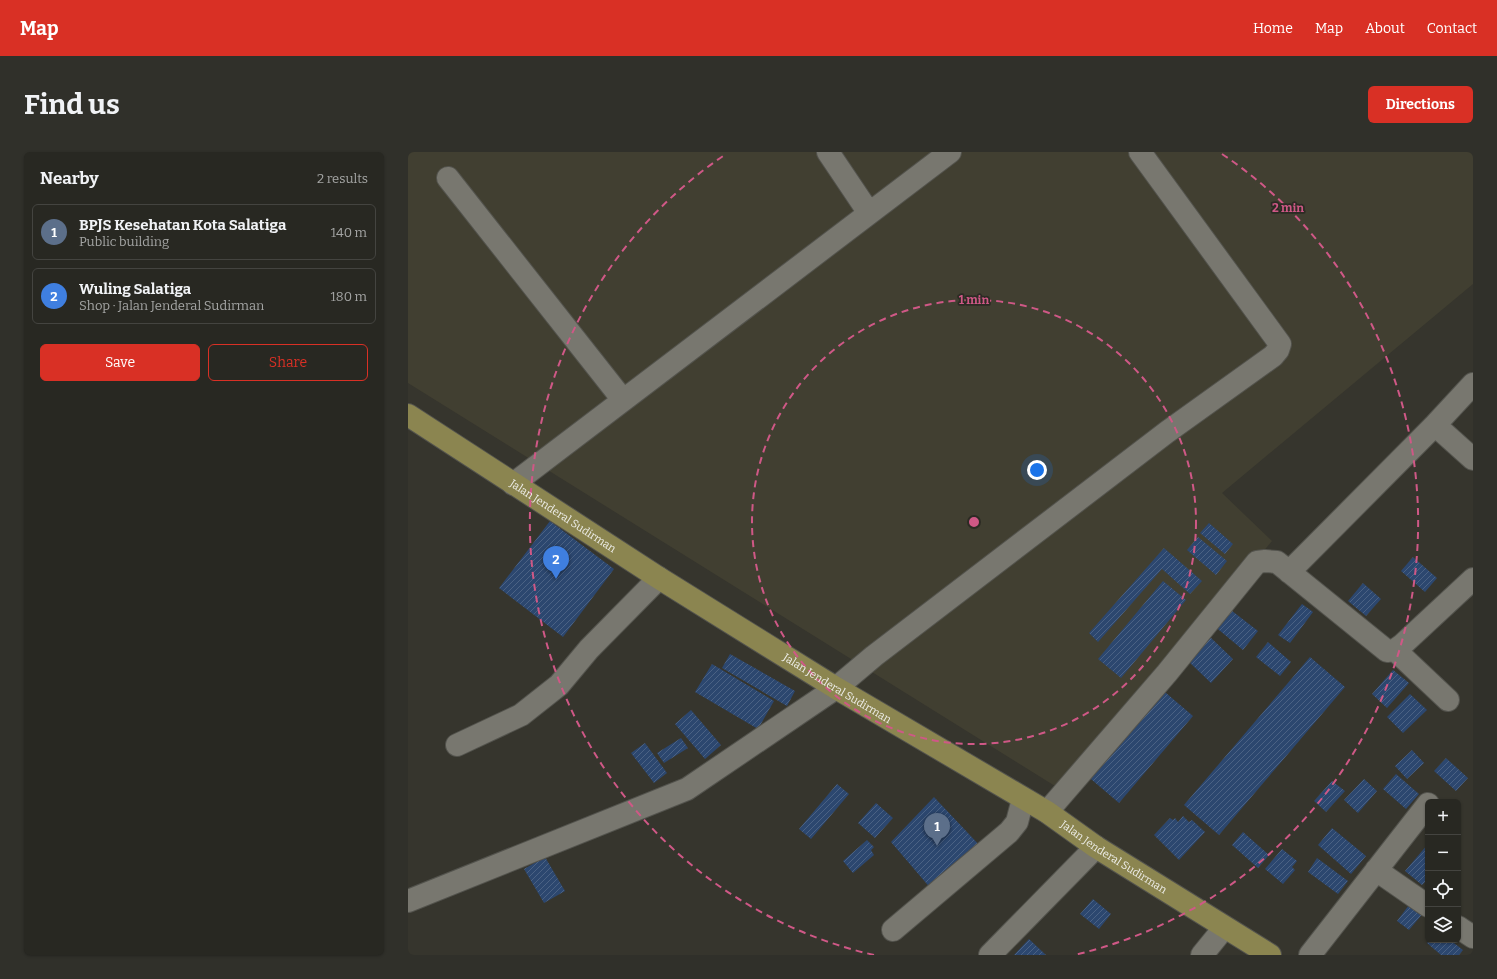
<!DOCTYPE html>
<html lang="en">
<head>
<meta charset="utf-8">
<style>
	:root { --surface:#282822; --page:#30302a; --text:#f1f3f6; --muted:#a5a6a5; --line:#444440; --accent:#d93025 }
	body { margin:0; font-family:Bitter,serif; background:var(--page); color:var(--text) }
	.controls { position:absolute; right:12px; bottom:12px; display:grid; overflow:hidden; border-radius:6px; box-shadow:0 1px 3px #0004 }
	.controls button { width:36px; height:36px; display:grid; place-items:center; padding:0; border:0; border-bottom:1px solid var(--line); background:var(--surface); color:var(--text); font:20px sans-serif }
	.you { position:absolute; left:629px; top:318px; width:14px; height:14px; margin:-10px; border:3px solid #fff; border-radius:50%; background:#1a73e8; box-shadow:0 0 0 6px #1a73e833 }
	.badge { display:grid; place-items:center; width:26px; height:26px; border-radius:50%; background:var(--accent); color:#fff; font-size:13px; font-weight:700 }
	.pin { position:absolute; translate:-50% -33px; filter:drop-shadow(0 1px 2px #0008) }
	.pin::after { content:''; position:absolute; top:21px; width:14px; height:12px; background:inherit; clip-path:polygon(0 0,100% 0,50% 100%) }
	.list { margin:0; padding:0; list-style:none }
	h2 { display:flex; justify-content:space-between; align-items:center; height:52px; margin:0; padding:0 16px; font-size:17px }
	h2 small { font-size:13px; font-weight:400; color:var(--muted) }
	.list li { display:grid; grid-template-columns:26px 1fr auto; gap:12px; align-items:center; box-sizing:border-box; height:56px; margin:0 8px 8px; padding:0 8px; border:1px solid var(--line); border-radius:6px }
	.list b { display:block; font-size:15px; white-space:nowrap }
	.list p { margin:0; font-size:13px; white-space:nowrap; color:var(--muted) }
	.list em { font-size:13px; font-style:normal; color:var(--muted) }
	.actions { display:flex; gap:8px; padding:12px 16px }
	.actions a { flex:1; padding:9px 0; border:1px solid var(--accent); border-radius:6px; text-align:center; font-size:14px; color:var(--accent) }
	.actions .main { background:var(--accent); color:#fff }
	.icon { flex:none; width:22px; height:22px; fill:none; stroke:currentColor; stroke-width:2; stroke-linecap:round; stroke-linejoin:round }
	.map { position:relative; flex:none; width:1065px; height:803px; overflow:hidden; border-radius:6px }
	header { display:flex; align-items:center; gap:24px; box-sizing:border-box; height:56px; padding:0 20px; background:var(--accent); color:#fff }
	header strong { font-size:19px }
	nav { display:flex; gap:22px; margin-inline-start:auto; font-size:14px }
	.intro { display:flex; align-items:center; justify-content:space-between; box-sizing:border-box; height:96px; padding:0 24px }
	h1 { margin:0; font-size:28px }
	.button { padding:10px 18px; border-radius:6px; background:var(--accent); color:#fff; font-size:14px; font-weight:700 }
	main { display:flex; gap:24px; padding:0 24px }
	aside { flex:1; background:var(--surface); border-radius:6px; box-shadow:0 1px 3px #0004 }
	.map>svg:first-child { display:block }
</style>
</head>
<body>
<header>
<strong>Map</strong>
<nav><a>Home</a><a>Map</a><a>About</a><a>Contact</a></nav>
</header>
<div class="intro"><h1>Find us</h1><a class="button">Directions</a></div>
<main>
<aside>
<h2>Nearby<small>2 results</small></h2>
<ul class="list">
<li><span class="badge" style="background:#5c6f8a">1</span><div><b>BPJS Kesehatan Kota Salatiga</b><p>Public building</p></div><em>140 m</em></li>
<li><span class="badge" style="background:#3f7fe0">2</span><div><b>Wuling Salatiga</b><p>Shop · Jalan Jenderal Sudirman</p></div><em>180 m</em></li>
</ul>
<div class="actions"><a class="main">Save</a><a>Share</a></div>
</aside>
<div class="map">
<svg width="1065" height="803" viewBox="0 0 1065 803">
	<defs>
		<pattern id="building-hatch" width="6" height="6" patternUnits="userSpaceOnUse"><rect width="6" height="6" fill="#2c476f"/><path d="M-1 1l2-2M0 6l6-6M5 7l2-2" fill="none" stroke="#4b6284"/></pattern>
	</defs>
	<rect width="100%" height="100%" fill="#36352d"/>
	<path fill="#413f31" d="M0,0H1065V132L814,341L864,389L655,639L0,231Z"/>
	<path fill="url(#building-hatch)" d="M142,369L206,417L155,485L91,436Z
		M801,371L825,392L817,402L792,381Z
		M790,385L819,409L808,423L779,398Z
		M756,396L794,429L782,442L754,417L690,490L681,481Z
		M1005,405L1029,426L1017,440L993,419Z
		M755,429L778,448L713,526L690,507Z
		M955,431L973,447L958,464L940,449Z
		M894,452L905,460L882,491L870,483Z
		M819,455L850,479L835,498L805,473Z
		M802,485L825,507L803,531L780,509Z
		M860,490L883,510L872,524L848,505Z
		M322,502L387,539L379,554L314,516Z
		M902,505L937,535L811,683L776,653Z
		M304,512L366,549L350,577L287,540Z
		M985,518L1001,531L979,556L964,542Z
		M751,535L785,564L711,651L677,622Z
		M1002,542L1019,558L995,581L979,565Z
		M283,558L313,593L297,607L267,572Z
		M273,586L280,596L256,611L249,601Z
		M237,591L259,621L246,631L223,601Z
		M1004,598L1016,611L999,627L987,614Z
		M1038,606L1060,626L1048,639L1026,619Z
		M988,622L1011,642L998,657L975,637Z
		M956,627L969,639L950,661L936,648Z
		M924,629L937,639L918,660L906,649Z
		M429,632L441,642L403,687L391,677Z
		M526,645L575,697L524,738L483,690Z
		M468,651L485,666L467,686L450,671Z
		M775,664L781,670L784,668L797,680L771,708L746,683L762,666L765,668L767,666L770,670Z
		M924,676L958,704L943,722L910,693Z
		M835,680L861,703L850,716L824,693Z
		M459,688L466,695L463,698L466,703L445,721L435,709Z
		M1020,692V727L1014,733L997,719Z
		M874,697L889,709L884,715L887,718L875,732L857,717Z
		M137,705L157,739L136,751L116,717Z
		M909,706L940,729L930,742L900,720Z
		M685,747L703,762L691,777L672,762Z
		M1004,749L1017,759L1001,778L989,769Z
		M621,787L638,803H606Z
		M1022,788H1042L1055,798L1051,803H1033L1019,791Z"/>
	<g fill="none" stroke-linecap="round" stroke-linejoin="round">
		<g stroke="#53534d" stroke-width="24">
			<path id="minor" d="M420,0L461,61
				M40,26L215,248
				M1027,273L1065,307
				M105,332L542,0
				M881,420L1027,273L1065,232
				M987,498L1040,548
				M49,593L113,563L151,533L181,497L251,426
				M639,660L759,521L849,410L857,409L869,410L979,499L987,498L994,493L1065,427
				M968,718L1020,754
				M0,749L279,637L428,536L466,504L759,280L865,204L870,198L872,192L732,0
				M1050,775L1065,785
				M485,778L601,680L609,670L615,647
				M582,803L688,695
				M794,803L816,776
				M902,803L1020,652"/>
		</g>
		<g stroke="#53534d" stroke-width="24">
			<g id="major">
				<path id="s1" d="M0,263L251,426L428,536L639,660L688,695L862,803"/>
			</g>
		</g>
		<use href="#minor" stroke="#78776f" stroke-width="22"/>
		<use href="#major" stroke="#8b8550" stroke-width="22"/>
	</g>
	<g fill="none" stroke="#cf5886" stroke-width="2" stroke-dasharray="7 5">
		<circle cx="566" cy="370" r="222"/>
		<path d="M466 803A444 444 0 0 1 318 2M814 2A444 444 0 0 1 666 803"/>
	</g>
	<g text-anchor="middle" stroke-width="3.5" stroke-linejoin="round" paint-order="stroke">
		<g font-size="11" fill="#eeeee9" stroke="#2c2b24">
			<text dy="4" stroke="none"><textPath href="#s1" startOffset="185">Jalan Jenderal Sudirman</textPath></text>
			<text dy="4" stroke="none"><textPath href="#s1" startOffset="509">Jalan Jenderal Sudirman</textPath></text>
			<text dy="4" stroke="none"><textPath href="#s1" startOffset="833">Jalan Jenderal Sudirman</textPath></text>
		</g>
	</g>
	<circle cx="566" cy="370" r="6" fill="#cf5886" stroke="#2c2b24" stroke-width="2"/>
	<g font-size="12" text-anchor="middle" font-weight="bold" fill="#cf5886" stroke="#2c2b24" stroke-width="3.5" stroke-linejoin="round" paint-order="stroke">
		<text x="880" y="60">2 min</text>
		<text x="566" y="152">1 min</text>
	</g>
</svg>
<div class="controls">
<button>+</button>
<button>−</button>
<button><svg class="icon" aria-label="locate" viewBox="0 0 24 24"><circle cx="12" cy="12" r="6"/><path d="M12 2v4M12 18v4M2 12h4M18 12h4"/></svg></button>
<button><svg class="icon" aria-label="layers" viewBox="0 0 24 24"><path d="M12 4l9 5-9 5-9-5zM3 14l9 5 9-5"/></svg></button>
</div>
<div class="you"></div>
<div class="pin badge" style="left:529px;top:694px;background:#5c6f8a">1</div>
<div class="pin badge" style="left:148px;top:427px;background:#3f7fe0">2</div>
</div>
</main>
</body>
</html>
